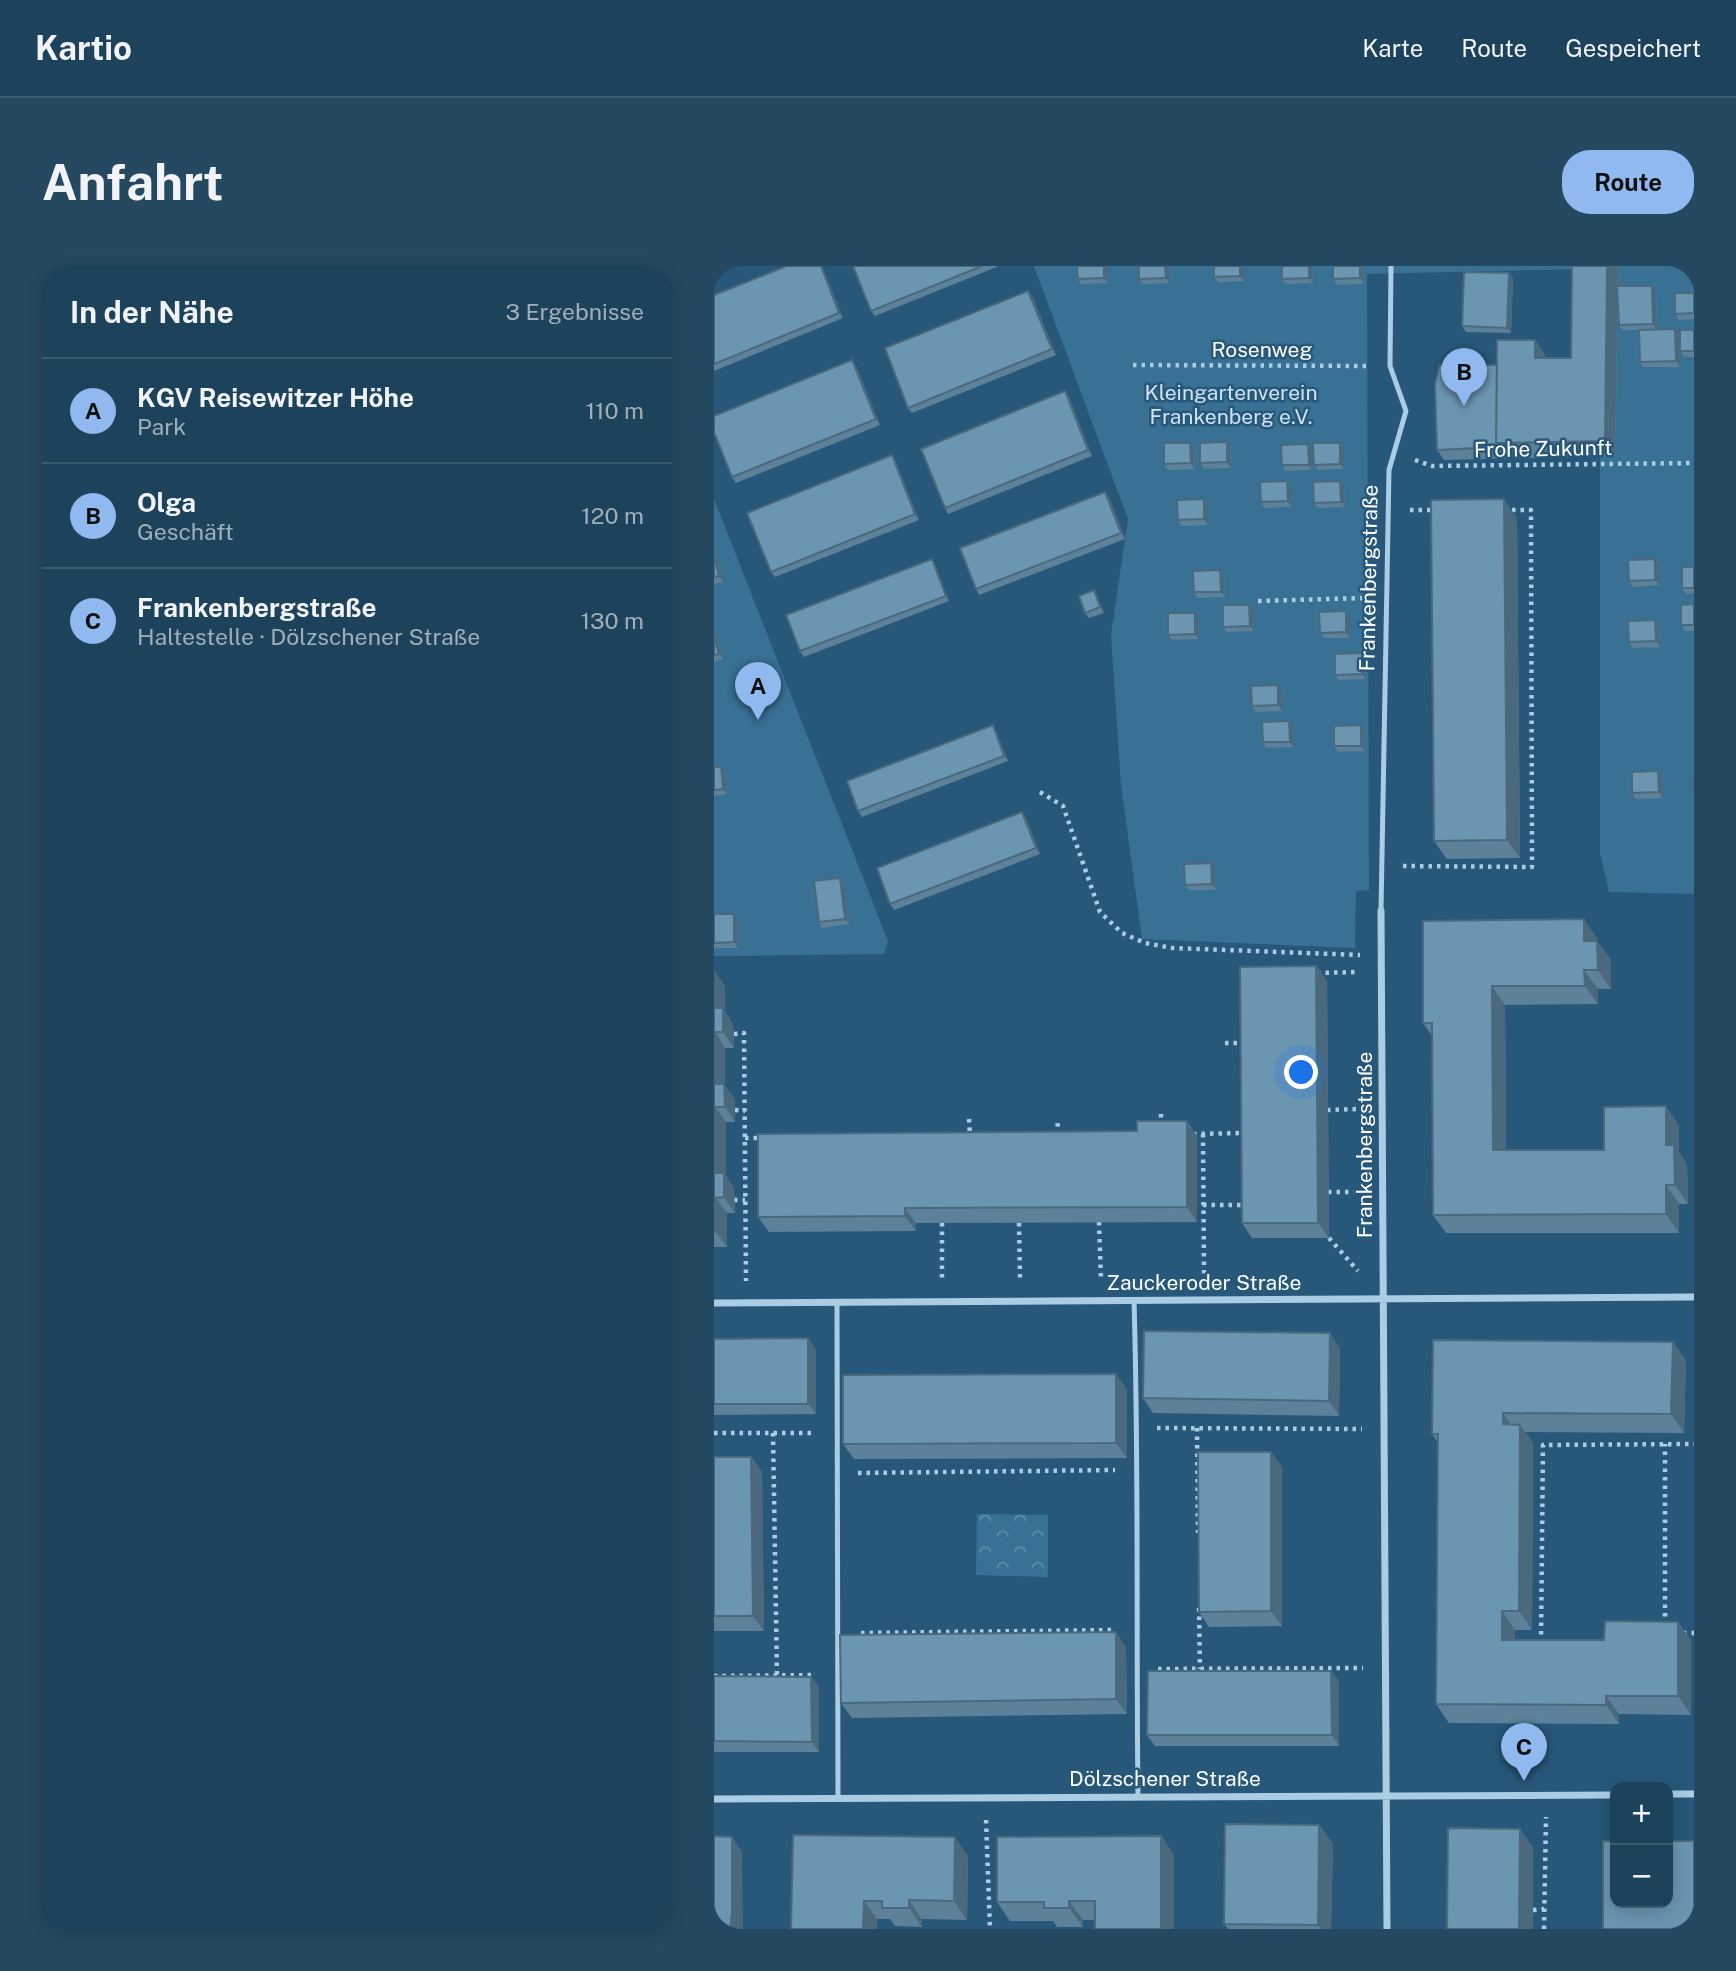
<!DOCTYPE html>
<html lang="de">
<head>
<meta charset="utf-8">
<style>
	:root { --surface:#1d425b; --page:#254961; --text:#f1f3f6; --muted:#a0b0bb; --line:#3b5b71; --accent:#90b9f0 }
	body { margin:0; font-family:"Public Sans",sans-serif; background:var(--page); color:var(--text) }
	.controls { position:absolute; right:21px; bottom:21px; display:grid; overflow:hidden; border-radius:14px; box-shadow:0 4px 18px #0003 }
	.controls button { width:63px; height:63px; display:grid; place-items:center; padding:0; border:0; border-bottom:2px solid var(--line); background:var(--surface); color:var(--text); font:35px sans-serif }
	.you { position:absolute; left:588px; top:807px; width:24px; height:24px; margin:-18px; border:5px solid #fff; border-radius:50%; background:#1a73e8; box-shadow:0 0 0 10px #1a73e833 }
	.badge { display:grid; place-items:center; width:46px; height:46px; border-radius:50%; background:var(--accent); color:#111; font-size:23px; font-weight:700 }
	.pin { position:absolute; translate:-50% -58px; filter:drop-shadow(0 2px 4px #0008) }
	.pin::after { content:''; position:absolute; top:37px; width:24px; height:21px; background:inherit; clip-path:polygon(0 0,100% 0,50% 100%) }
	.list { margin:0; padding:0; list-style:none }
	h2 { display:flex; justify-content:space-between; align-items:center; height:91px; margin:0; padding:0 28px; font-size:30px }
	h2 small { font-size:23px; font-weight:400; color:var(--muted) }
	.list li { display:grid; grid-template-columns:46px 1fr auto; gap:21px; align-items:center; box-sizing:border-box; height:105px; padding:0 28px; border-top:2px solid var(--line) }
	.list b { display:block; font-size:26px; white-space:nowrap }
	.list p { margin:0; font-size:23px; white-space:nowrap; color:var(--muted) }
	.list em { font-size:23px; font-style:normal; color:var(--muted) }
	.map { position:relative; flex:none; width:980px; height:1663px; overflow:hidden; border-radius:28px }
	header { display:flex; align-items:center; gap:42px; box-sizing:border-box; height:98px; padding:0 35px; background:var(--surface); border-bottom:2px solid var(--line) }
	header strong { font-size:33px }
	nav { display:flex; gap:38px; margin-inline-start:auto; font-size:24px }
	.intro { display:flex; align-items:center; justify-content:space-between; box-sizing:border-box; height:168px; padding:0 42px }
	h1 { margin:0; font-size:49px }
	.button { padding:18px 32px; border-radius:28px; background:var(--accent); color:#111; font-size:24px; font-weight:700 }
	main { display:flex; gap:42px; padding:0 42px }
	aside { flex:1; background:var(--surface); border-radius:28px; box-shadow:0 4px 18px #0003 }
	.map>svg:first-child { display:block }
</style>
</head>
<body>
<header>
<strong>Kartio</strong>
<nav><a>Karte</a><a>Route</a><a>Gespeichert</a></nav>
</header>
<div class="intro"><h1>Anfahrt</h1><a class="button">Route</a></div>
<main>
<aside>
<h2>In der Nähe<small>3 Ergebnisse</small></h2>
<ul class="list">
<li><span class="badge">A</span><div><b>KGV Reisewitzer Höhe</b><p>Park</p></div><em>110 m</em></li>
<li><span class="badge">B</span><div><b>Olga</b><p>Geschäft</p></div><em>120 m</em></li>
<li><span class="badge">C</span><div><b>Frankenbergstraße</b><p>Haltestelle · Dölzschener Straße</p></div><em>130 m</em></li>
</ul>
</aside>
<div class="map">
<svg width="980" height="1663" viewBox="0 0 980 1663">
	<defs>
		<pattern id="park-crowns" width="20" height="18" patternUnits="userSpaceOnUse" patternTransform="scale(1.75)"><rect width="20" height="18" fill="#387194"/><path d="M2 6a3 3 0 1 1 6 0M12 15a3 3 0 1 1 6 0" fill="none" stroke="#608da9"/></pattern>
	</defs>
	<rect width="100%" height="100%" fill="#275879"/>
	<path fill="#387194" d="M320,0H980V628L895,626L886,587V190L869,3L653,8L655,624L642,625L641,682L428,673L407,519L397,369L414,253Z
		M0,233L174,675L170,688L0,690Z"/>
	<path fill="url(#park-crowns)" d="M263,1248L334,1249V1311L262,1309Z"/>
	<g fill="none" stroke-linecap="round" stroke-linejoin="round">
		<path stroke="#aacde3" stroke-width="4.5" stroke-dasharray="3.5 5" stroke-linecap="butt" d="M419,99L654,100
			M701,194L718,200L980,197
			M696,244H722
			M544,335L651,332
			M326,526L349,540L386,646L408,667L431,677L458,682L646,689
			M689,600L818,601L817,244H794
			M603,707L644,706
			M20,768L30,767L32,1015
			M511,777H530
			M21,844L31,845
			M613,844L644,843
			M255,853L256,870
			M447,860V843
			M479,868L531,867
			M489,868L490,1010
			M343,869L344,853
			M31,872H48
			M614,926H645
			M20,934H31
			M489,939H531
			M385,956L387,1013
			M228,957V1014
			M305,957L306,1013
			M615,972L644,1005
			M443,1162L648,1163
			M483,1162L484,1267
			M0,1167H101
			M59,1167L63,1409
			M144,1207L401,1204
			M485,1342L486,1403
			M951,1359V1178
			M147,1367L400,1364
			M969,1367H980
			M827,1377L829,1179L980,1178
			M444,1403L649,1402
			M0,1410L102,1409
			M272,1554L276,1663
			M819,1644L830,1643
			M830,1663L832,1551"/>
		<path stroke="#aacde3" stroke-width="5" d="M667,645L675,204L692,145L676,100L677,0
			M420,1035C425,1200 422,1366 424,1531
			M123,1037L124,1533"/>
		<path stroke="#aacde3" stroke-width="7" d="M667,645L673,1663
			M0,1037L980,1031
			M954,1528H980
			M0,1533L901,1529"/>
	</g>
	<path fill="#5c8198" d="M108,0L129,52L0,105V29Z
		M139,0H285L161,50L157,45Z
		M394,0V17L367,18L364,13Z
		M455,0V17L429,18L425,13Z
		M500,0H530V15L504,16L500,11Z
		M568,0H598L599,17L572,18L568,13Z
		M649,0L650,18L623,19L619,13Z
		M904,0V20L942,25L943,63H961L965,69L966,101H929L926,96L925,64H908L905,59L904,27L901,190L730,194L723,184L783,99L821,74L831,89V92H857Z
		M795,7L799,13L797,67L752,66L748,60Z
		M314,25L318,30L342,89L198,147L194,142Z
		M980,27V53L965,54L961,48Z
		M980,64V91H970L966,85Z
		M142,100L166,159L22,217L18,211Z
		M351,125L355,131L378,190L234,248L231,242Z
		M476,177L480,182L481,203L454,204L450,198Z
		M626,177L630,182V203L604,204L600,199Z
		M516,181L517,202L490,203L486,197Z
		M598,183V204L571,205L568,199Z
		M178,189L181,194L205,254L61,311L57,306Z
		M573,215L577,220V241L550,242L547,236Z
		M630,220L631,241L604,242L600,237Z
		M395,231L411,273L265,329L262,323Z
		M490,233L494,238V259L468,260L464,254Z
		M803,252L806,592L733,593L720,575Z
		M0,290L4,295L9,316L0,318Z
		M218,293L221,299L235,335L90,391L86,385Z
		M941,293L945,299V319L919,321L915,315Z
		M980,301V327L972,328L968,322Z
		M506,304L510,310L511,331L484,332L480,326Z
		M380,324L383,330L390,347L375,352L371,347Z
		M980,338V365H971L967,359Z
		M535,339L539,344L540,365L513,366L509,361Z
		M481,347L484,352L485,373L458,374L454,369Z
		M636,351V372H610L606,367Z
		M941,354L945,360L946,381L919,382L915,376Z
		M0,362L9,393L0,396Z
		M648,387L651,393L652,413L625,414L621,409Z
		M568,424V445L542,446L538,440Z
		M579,460V481L552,482L549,476Z
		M650,464L651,485L624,486L620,480Z
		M282,465L294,495L148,551L144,545Z
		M0,501L11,506L13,528L0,530Z
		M948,511L949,532L922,533L918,527Z
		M308,546L312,552L326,588L180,644L176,638Z
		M501,602L502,624H475L471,619Z
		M130,617L135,658L108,662L105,656Z
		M0,648L24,654V682H0Z
		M709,655L883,672V675L897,694V723H884V738L791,739L792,884H890L965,859V886L973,898L974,938H965V967H732L719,949L718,770L709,757Z
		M602,700L613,715L615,972H538L528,957Z
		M0,705L11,720V745L19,758L20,782H11V820L21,833V856H12V910L20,922L21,947H13V981H0Z
		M473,855L483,870V956L202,957V965L55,966L44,951Z
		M0,1073L102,1083V1148L0,1149Z
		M959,1076L972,1095L970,1167L811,1166L819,1177L818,1364H801V1374H890L964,1356L977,1374V1449L905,1448V1458L735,1457L722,1438L724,1177L718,1168Z
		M626,1082L625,1150L439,1147L429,1132Z
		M413,1123V1192L140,1193L129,1178Z
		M557,1186L568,1201V1360L495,1361L485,1346Z
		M0,1191H37L48,1206L50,1365H0Z
		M412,1381L413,1448L138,1452L127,1437Z
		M617,1405L625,1415V1480H441L433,1469Z
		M0,1410L97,1411L105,1421V1486H0Z
		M605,1559L619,1578L617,1663H514L510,1658Z
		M447,1570L460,1589V1663H381V1654H369V1661H343L339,1655H296L283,1636Z
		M254,1590L253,1654L208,1653V1661L181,1660L176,1653H163V1663H77Z"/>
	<path fill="#4b697c" d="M107,0H108L129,52L125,47Z
		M390,0H394V17L390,12Z
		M451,0H455V17L452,12Z
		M526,0H530V15L526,10Z
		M595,0H598L599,17L595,12Z
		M646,0H649L650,18L646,12Z
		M893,0H904L901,190L891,175Z
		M795,7L799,13L797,67L793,62Z
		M938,20L942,25L943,64L939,58Z
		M314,25L318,30L342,89L338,83Z
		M961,63L965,69L966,101L962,95Z
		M821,74L831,89V107L821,92Z
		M138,94L142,100L166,159L162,153Z
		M351,125L355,131L378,190L374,184Z
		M513,176L516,181L517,202L513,196Z
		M476,177L480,182L481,203L477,197Z
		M626,177L630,182V203L626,198Z
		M594,178L598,183V204L595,199Z
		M178,189L181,194L205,254L201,248Z
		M573,215L577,220V241L574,235Z
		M626,215L630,220L631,241L627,236Z
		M391,226L395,231L411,273L407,267Z
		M490,233L494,238V259L490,253Z
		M790,233L803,252L806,592L793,574Z
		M0,290L4,295L9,316L5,310Z
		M218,293L221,299L235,335L232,330Z
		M941,293L945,299V319L941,314Z
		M506,304L510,310L511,331L507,326Z
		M380,324L383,330L390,347L386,341Z
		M535,339L539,344L540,365L536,360Z
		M632,345L636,351V372L632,366Z
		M481,347L484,352L485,373L481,368Z
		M941,354L945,360L946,381L942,375Z
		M0,362L9,393L5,388L0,371Z
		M648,387L651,393L652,413L648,408Z
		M564,419L568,424V445L564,439Z
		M575,455L579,460V481L576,476Z
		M279,459L282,465L294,495L290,490Z
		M647,459L650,464L651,485L647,480Z
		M7,501L11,506L13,528L9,523Z
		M944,505L948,511L949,532L945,526Z
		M308,546L312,552L326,588L322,582Z
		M497,597L501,602L502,624L498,618Z
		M126,612L130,617L135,658L131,653Z
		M20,648L24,654V682L20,676Z
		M870,653L883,672V694L870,675Z
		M883,675L897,694V723L884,704Z
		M602,700L613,715L615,972L604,957Z
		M870,704L884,723V738L871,720Z
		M0,705L11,720V745L19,758L20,782L9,766L0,742Z
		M778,720L791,739L792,903L779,884Z
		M1,766L11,782V820L21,833V856L11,841L1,818Z
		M952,840L965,859V886L973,898L974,938L961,919L952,879Z
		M1,841L12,856V910L20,922L21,947L10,931L2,907Z
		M473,855L483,870V956L473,941Z
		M952,919L965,938V967L952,948Z
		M2,932L13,947V981L2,966Z
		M191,942L202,957V965L191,950Z
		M616,1067L626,1082L625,1150L615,1135Z
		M94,1072L102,1083V1148L94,1138Z
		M959,1076L972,1095L970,1167L957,1148Z
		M402,1108L413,1123V1192L402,1177Z
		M789,1147L802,1166L789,1158Z
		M806,1159L819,1177L818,1364L805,1345Z
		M557,1186L568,1201V1360L557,1345Z
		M37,1191L48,1206L50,1365L39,1350Z
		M788,1345L801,1364V1392L788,1374Z
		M964,1356L977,1374V1449L964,1430Z
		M402,1366L412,1381L413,1448L402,1433Z
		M617,1405L625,1415V1480L618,1469Z
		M97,1411L105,1421V1486L98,1476Z
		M892,1430L905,1448V1458L892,1439Z
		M605,1559L619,1578L617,1663H607L604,1659Z
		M806,1563L819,1581V1663H805Z
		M447,1570L460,1589V1663H447Z
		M18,1571L28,1586L29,1663H16Z
		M241,1571L254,1590L253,1654L240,1635Z
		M195,1634L208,1653V1661L195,1642Z
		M150,1635L163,1653V1663H149Z
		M355,1635L369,1654V1661L355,1642Z"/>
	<path fill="#6b96b1" stroke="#4b697c" stroke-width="2" d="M73,0H107L125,47L0,98V29Z
		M139,0H268L157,45Z
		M363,0H390V12L364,13Z
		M425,0H451L452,12L425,13Z
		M500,0H526V10L500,11Z
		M568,0H595V12L568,13Z
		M619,0H646V12L619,13Z
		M858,0H893L891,175L782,177L783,74H821V92H857Z
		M750,6L795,7L793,62L748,60Z
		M903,20H938L939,58L905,59Z
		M314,25L338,83L194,142L171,82Z
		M961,27H980V47L961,48Z
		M961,63L962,95L926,96L925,64Z
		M966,64H980V85H966Z
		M138,94L162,153L18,211L0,166V150Z
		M725,99H783L782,177L785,181L723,184L721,119Z
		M351,125L374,184L231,242L207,183Z
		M513,176V196L486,197V177Z
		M450,177H476L477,197L450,198Z
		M599,177H626V198L600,199Z
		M594,178L595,199H568L567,179Z
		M178,189L201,248L57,306L33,247Z
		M573,215L574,235L547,236L546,216Z
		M626,215L627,236L600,237L599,216Z
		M391,226L407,267L262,323L246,282Z
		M490,233V253L464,254L463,234Z
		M790,233L793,574L720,575L717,234Z
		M0,290L5,310L0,311Z
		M218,293L232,330L86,385L72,349Z
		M941,293V314L915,315L914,294Z
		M968,301H980V322H968Z
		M506,304L507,326H480L479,305Z
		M380,324L386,341L371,347L365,330Z
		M980,338V359H967V339Z
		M509,339H535L536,360L509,361Z
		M632,345V366L606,367L605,346Z
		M454,347H481V368L454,369Z
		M941,354L942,375L915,376L914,355Z
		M0,371L5,388L0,389Z
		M648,387V408L621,409V388Z
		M564,419V439L538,440L537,420Z
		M575,455L576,476H549L548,456Z
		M279,459L290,490L144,545L133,515Z
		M647,459V480H620V460Z
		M0,501H7L9,523L0,524Z
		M944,505L945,526L918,527V506Z
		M980,507V529H979V508Z
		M308,546L322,582L176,638L163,602Z
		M497,597L498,618L471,619L470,598Z
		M126,612L131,653L105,656L100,615Z
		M0,648H20V676L0,677Z
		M870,653V675H883L884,704H870L871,720H778L779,884H890V841L952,840V879H960L961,919H952V948L719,949L718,757H709V655Z
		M602,700L604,957H528L526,701Z
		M0,705V742H9V766H1V818H10L11,841H1L2,907H10V931L2,932V966H0Z
		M423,855H473V941L191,942V950L44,951V868L423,865Z
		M430,1065L616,1067L615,1135L429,1132Z
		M94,1072V1138H0V1073Z
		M719,1074L959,1076L957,1148L789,1147V1158L806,1159L805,1345H788V1374H890L891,1355L964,1356V1430H892V1439L722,1438L724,1168H718Z
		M402,1108V1177L129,1178V1109Z
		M484,1186H557V1345L485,1346Z
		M0,1191H37L39,1350H0Z
		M402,1366V1433L127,1437L126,1369Z
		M434,1405H617L618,1469H433Z
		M0,1410L97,1411L98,1476L0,1475Z
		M511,1558L605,1559L604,1659L510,1658Z
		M734,1562L806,1563L805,1663H733Z
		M79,1569L241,1571L240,1635L195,1634V1642H168V1635H150L149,1663H77Z
		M0,1570L18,1571V1646L16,1663H0Z
		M447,1570V1663H381V1635H355V1642H330V1636H283V1571Z
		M889,1575H901V1637H954V1575H980V1663H889Z"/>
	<g text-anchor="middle" stroke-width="5" stroke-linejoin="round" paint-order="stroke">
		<g font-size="21" fill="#fff" stroke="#275879">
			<text x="548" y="91">Rosenweg</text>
			<text transform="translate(829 183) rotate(-1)" y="7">Frohe Zukunft</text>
			<text transform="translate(655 312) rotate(-89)" y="7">Frankenbergstraße</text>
			<text transform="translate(651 879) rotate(-90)" y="7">Frankenbergstraße</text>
			<text x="490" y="1024">Zauckeroder Straße</text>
			<text x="451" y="1520">Dölzschener Straße</text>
		</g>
		<g font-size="21" fill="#cce4f3" stroke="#275879">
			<text x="517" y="134">Kleingartenverein<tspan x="517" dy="24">Frankenberg e.V.</tspan></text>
		</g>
	</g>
</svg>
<div class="controls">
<button>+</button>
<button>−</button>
</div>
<div class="you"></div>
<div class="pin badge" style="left:44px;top:454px">A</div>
<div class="pin badge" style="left:750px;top:140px">B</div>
<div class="pin badge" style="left:810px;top:1515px">C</div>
</div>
</main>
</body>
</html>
